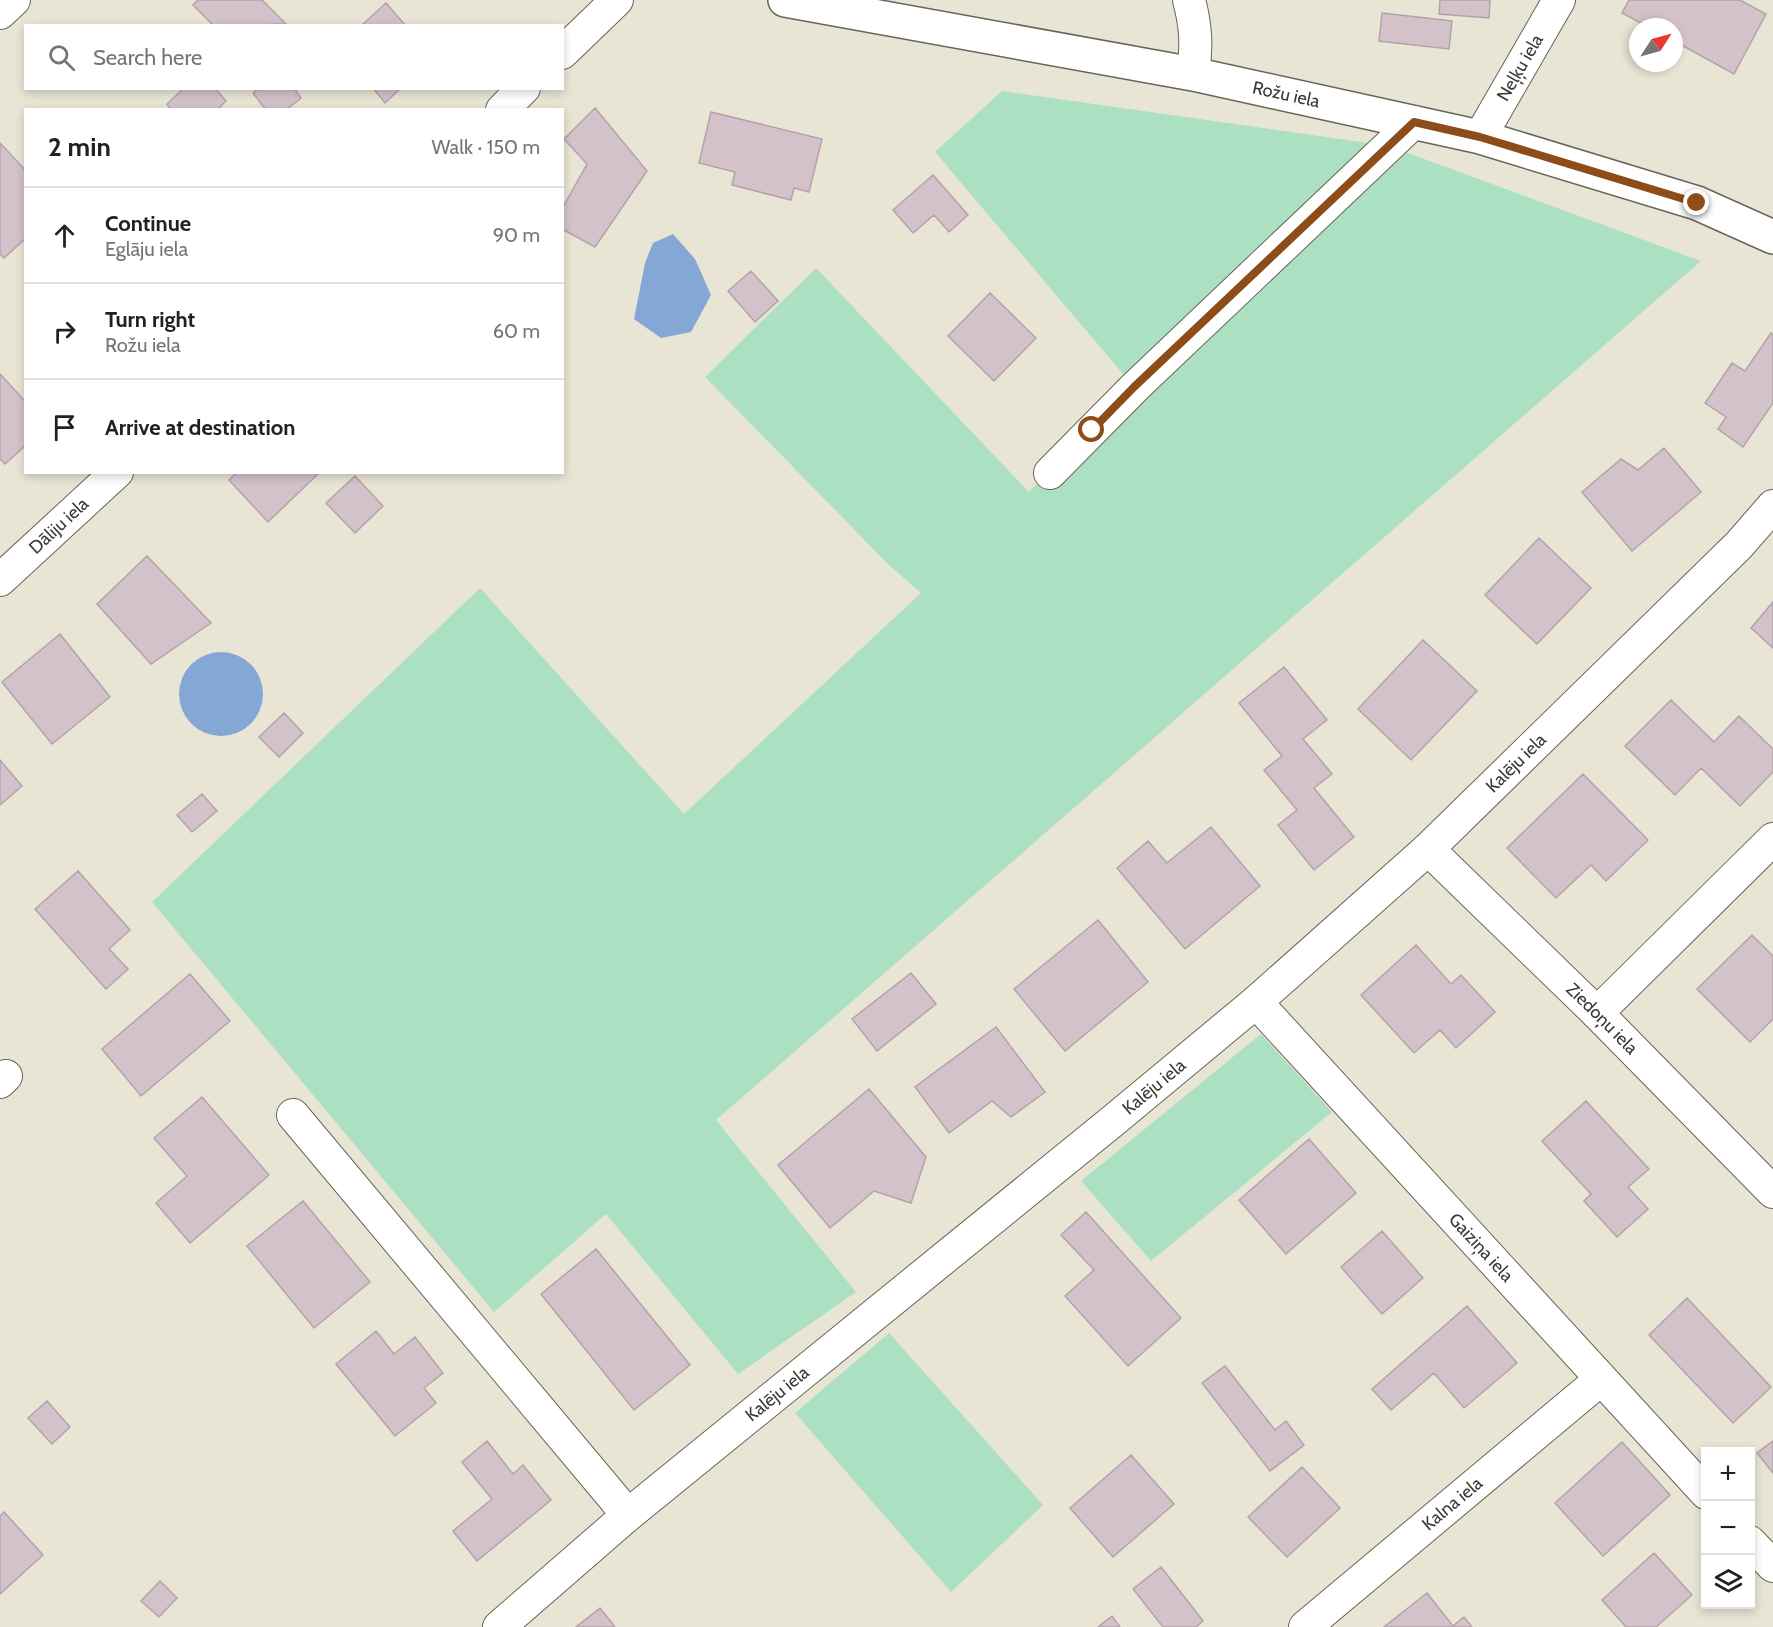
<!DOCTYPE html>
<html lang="en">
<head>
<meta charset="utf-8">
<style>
	:root { --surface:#fff; --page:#f2f2f2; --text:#202124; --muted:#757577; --line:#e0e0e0 }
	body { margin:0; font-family:Cabin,sans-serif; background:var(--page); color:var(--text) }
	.controls { position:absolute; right:18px; bottom:18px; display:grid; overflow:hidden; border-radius:0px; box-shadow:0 3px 9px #0003 }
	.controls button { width:54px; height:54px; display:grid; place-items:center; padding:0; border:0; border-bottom:2px solid var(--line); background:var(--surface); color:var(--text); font:30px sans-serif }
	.compass { position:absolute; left:1629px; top:18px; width:54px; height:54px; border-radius:50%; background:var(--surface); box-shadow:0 3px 9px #0003; rotate:54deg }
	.stop { position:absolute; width:18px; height:18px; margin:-14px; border:4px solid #8d4c18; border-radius:50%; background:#fff }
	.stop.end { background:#8d4c18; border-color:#fff; box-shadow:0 2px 6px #0008 }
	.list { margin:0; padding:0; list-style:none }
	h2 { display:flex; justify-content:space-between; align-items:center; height:78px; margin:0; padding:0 24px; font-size:26px }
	h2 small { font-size:20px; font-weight:400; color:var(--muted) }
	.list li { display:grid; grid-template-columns:39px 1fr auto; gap:18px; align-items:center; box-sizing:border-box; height:96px; padding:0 24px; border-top:2px solid var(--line) }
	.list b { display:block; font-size:22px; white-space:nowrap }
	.list p { margin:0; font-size:20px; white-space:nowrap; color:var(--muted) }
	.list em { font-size:20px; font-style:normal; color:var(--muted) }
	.icon { flex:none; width:33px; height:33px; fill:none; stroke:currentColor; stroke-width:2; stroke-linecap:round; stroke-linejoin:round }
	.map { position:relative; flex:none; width:1773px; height:1627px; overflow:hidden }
	.search { position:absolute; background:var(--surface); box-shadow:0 3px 9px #0003; left:24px; top:24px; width:540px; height:66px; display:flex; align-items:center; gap:15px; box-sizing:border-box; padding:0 21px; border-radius:0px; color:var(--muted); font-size:22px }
	.panel { position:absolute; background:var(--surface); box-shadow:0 3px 9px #0003; left:24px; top:108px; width:540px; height:366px; border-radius:0px }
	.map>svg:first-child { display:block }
</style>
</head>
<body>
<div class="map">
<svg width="1773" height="1627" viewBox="0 0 1773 1627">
	<rect width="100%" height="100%" fill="#e9e5d4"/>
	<path fill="#ace0c3" d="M1002,91L1389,146L1701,261L716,1120L856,1292L738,1374L606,1214L494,1312L152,902L480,588L684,814L921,593L889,565L705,377L816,268L1029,492L1134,387L935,152Z
		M1261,1034L1332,1112L1151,1261L1081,1181Z
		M889,1333L1043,1505L951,1592L795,1413Z"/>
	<path fill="#85a7d5" d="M673,234L695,259L711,295L691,332L661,338L634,319L645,263L653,243Z
		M179 694a42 42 0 1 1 84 0a42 42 0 1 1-84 0Z"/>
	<path fill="#d4c2ca" stroke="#b4a2aa" stroke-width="1.5" d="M198,0H262L286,24L214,26L193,5Z
		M1440,0H1490L1489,18L1439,14Z
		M1629,0H1740L1766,14L1734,74L1674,41V27H1648L1622,13Z
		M386,3L406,26H361Z
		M1382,13L1452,21L1449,49L1379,41Z
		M184,88H215L226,101L217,110H171L167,104Z
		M259,88H294L301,98L286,110H266L253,93Z
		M373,88H401L385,103Z
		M595,108L647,171L595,247L562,229V209L587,164L564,139Z
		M711,112L822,139L809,192L794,188L791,200L732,185L735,172L699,163Z
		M0,143L26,171V238L4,258L0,254Z
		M933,175L968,215L949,232L934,215L913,233L893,210Z
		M751,271L778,301L755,322L728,291Z
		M990,293L1036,338L994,381L948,336Z
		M1771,333L1773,335V403L1743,447L1718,429L1726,417L1705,403L1732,363L1745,371Z
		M0,374L24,400L26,398V445L5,464L0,459Z
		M1664,448L1701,492L1632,551L1582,492L1621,459L1638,470Z
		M237,472H319V473L268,522L229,480Z
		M355,476L383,506L355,533L326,503Z
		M1539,538L1591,588L1537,644L1485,595Z
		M147,556L211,623L151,664L97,604Z
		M1773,602V648L1751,628Z
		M60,634L110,697L52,744L2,682Z
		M1423,640L1477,691L1411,760L1358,709Z
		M1284,667L1327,720L1303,739L1332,774L1314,788L1354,837L1314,870L1278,825L1297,810L1264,770L1282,756L1239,703Z
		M1671,700L1714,742L1739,716L1773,749V772L1740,806L1701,768L1675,795L1625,746Z
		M284,713L303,733L279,757L259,737Z
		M0,760L22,786L0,805Z
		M1583,774L1648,840L1606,881L1591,865L1556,898L1507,848Z
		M202,794L217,811L192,832L177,815Z
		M1211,827L1260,886L1185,949L1117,868L1148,841L1167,863Z
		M78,871L130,930L109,949L128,969L106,989L35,909Z
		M1098,920L1148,982L1065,1051L1014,989Z
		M1752,935L1773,956V1019L1750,1042L1697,989Z
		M1416,945L1451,984L1461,975L1495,1012L1456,1048L1440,1030L1414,1053L1361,995Z
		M911,973L936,1004L877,1051L852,1019Z
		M190,974L230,1021L141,1096L102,1049Z
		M996,1027L1045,1092L1011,1117L992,1101L949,1133L915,1087Z
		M869,1089L926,1157L911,1203L874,1191L830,1228L778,1165Z
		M202,1097L269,1175L190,1243L156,1203L187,1176L154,1138Z
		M1586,1101L1649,1169L1628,1187L1648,1209L1617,1237L1584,1201L1591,1194L1542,1141Z
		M1309,1139L1356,1193L1286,1254L1239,1200Z
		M303,1201L370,1282L314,1328L247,1246Z
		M1086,1212L1181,1318L1128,1366L1065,1296L1094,1270L1061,1235Z
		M1382,1231L1423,1278L1382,1314L1341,1267Z
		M596,1249L690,1365L634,1410L541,1294Z
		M1687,1298L1771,1387L1733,1423L1649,1335Z
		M1467,1306L1517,1363L1464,1408L1434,1373L1391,1410L1372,1389Z
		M376,1331L394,1354L415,1337L443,1373L424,1388L436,1403L395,1436L336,1364Z
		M1225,1366L1275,1430L1286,1421L1304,1445L1270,1471L1202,1383Z
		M47,1401L70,1427L52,1444L28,1418Z
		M487,1441L513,1474L523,1465L551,1500L477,1561L453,1531L492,1499L462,1462Z
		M1773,1441V1473L1757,1453Z
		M1622,1442L1670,1495L1603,1556L1555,1503Z
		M1131,1455L1174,1504L1113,1557L1070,1508Z
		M1302,1467L1340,1508L1287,1557L1248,1517Z
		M4,1512L43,1555L0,1594V1516Z
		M1654,1553L1692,1595L1656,1627H1626L1602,1600Z
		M1161,1567L1203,1621L1196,1627H1163L1133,1589Z
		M160,1581L177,1598L159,1617L141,1601Z
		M1427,1593L1453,1626L1464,1617L1472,1627H1384Z
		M600,1608L615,1627H576Z
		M1112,1616L1120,1627H1098Z"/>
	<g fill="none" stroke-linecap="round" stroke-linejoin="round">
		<g stroke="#686456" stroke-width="34">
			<g id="street">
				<path d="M1189,0C1196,26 1197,47 1193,74"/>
				<path d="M0,13L14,0"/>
				<path d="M562,53L617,0"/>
				<path d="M502,110L524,88"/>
				<path id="s1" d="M1480,137L1559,0"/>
				<path d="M1050,473L1135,387L1414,122"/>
				<path id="s2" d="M0,580L117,472"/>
				<path id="s3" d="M1428,849L1597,1013L1773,1192"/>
				<path id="s4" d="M1256,1002L1706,1493"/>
				<path d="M1597,1013L1773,839"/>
				<path d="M0,1082L6,1076"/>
				<path d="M293,1115L628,1515"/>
				<path d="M1750,1542L1773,1566"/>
				<path id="s5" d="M499,1627L628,1515L1114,1120L1256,1002L1428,849L1739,545L1773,506"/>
				<path id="s6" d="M1305,1627L1600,1380"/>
			</g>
		</g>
		<g stroke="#686456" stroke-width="36">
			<g id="secondary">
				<path id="s7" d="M785,0L1193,74L1480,137L1697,203L1773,237"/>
			</g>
		</g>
		<use href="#street" stroke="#fff" stroke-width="32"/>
		<use href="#secondary" stroke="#fff" stroke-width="33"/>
	</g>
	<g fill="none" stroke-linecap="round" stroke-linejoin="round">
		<path stroke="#8d4c18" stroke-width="8" d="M1092,430L1134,387L1414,122L1480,137L1697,203"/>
	</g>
	<g text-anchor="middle" stroke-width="4.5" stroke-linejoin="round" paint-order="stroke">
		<g font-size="18" fill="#3b3933" stroke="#e9e5d4">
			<text dy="6" stroke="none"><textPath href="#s1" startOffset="80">Neļķu iela</textPath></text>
			<text dy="6" stroke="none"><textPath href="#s7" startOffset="510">Rožu iela</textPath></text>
			<text dy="6" stroke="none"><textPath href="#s2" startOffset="80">Dāliju iela</textPath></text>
			<text dy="6" stroke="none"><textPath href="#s5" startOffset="1335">Kalēju iela</textPath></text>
			<text dy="6" stroke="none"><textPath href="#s3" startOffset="243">Ziedoņu iela</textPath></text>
			<text dy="6" stroke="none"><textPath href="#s5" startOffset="849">Kalēju iela</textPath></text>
			<text dy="6" stroke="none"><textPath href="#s4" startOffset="333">Gaiziņa iela</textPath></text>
			<text dy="6" stroke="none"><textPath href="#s5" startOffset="363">Kalēju iela</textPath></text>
			<text dy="6" stroke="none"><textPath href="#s6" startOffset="192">Kalna iela</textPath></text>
		</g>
	</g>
</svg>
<div class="controls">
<button>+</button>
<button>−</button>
<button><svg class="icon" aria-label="layers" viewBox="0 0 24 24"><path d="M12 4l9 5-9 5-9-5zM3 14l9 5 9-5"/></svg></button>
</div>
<svg class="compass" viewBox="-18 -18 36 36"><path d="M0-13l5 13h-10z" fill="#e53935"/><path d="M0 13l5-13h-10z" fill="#757577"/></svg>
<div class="stop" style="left:1092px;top:430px"></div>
<div class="stop end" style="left:1697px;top:203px"></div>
<div class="search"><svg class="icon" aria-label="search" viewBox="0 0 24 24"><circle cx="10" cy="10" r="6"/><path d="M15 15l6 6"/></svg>Search here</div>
<section class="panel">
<h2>2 min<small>Walk · 150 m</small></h2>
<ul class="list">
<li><svg class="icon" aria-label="ahead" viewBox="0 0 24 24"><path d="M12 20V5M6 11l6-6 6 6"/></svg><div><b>Continue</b><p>Eglāju iela</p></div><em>90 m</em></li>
<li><svg class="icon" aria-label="right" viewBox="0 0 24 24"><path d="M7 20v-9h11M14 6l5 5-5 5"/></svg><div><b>Turn right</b><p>Rožu iela</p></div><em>60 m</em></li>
<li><svg class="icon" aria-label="arrive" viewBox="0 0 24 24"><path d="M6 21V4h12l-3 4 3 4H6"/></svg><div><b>Arrive at destination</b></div></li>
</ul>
</section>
</div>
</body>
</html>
